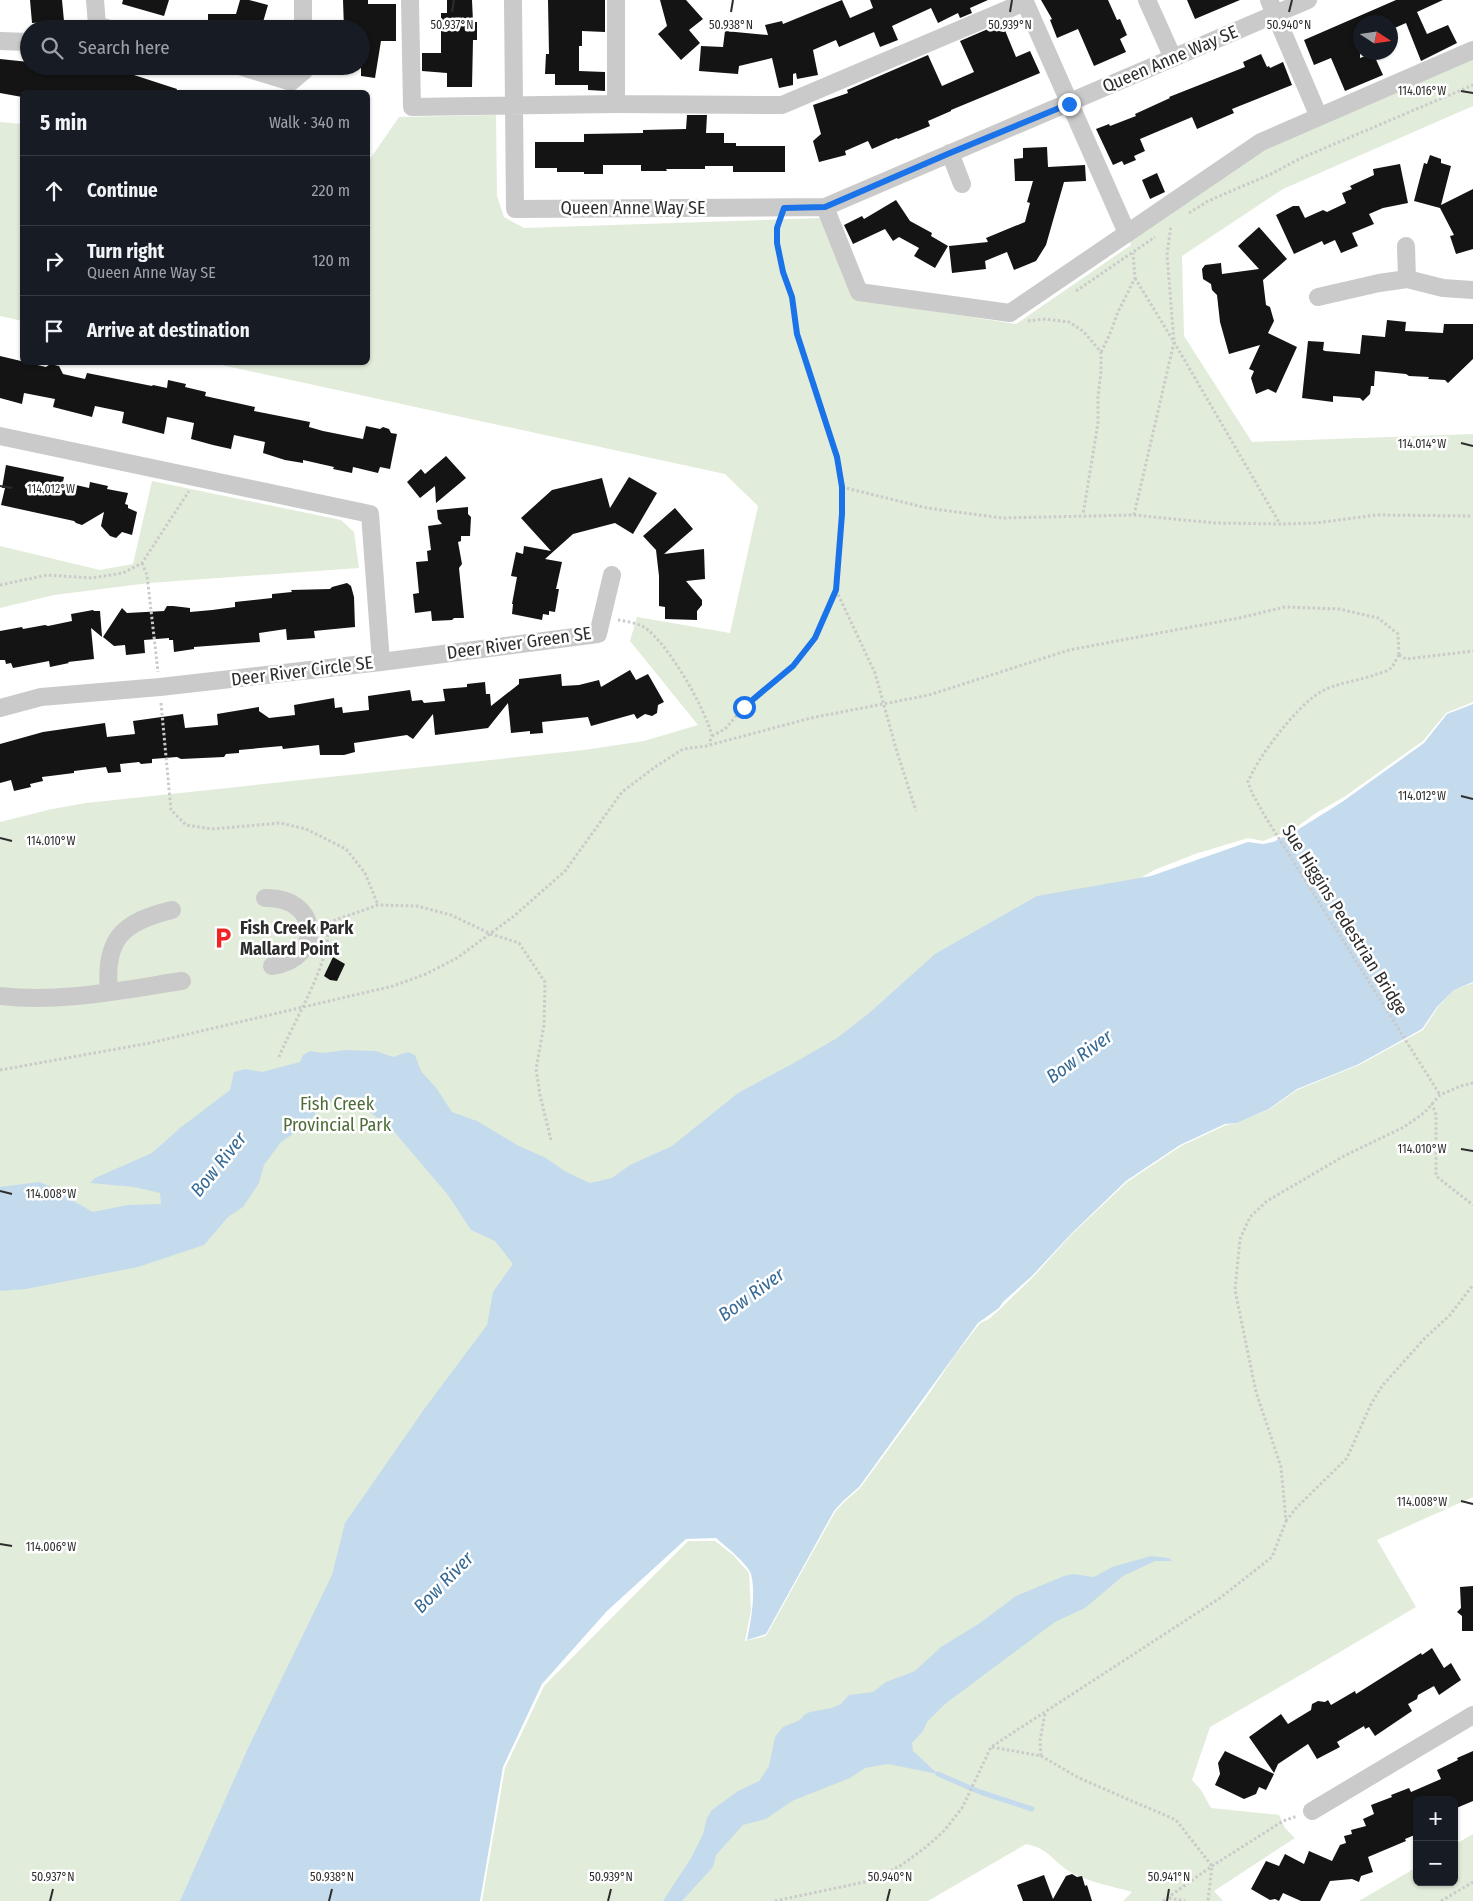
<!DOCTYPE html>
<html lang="en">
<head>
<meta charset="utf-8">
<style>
	:root { --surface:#171b24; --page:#242831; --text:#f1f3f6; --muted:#9ea1a6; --line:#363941 }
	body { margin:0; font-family:"Fira Sans Condensed",sans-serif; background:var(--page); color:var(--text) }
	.controls { position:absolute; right:15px; bottom:15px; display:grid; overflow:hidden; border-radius:8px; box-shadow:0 1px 4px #0004 }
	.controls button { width:45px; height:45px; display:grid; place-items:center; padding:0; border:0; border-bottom:1px solid var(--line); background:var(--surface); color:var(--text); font:25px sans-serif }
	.compass { position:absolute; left:1353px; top:15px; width:45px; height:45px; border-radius:50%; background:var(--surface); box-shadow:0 1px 4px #0004; rotate:102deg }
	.stop { position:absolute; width:15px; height:15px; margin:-11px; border:4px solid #1a73e8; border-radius:50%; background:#fff }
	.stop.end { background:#1a73e8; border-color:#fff; box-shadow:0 1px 5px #0008 }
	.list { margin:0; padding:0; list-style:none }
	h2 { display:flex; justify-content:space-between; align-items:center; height:65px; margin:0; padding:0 20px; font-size:21px }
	h2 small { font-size:16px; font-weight:400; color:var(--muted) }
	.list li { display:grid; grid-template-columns:32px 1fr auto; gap:15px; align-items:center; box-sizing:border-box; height:70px; padding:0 20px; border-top:1px solid var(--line) }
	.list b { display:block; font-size:19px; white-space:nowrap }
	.list p { margin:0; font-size:16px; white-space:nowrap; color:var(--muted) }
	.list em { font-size:16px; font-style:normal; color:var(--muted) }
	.icon { flex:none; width:28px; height:28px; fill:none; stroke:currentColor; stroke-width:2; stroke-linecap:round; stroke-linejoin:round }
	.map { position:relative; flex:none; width:1473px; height:1901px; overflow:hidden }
	.search { position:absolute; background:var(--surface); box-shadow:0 1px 4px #0004; left:20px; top:20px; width:350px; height:55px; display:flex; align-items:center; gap:12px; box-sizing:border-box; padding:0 18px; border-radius:28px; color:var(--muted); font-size:19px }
	.panel { position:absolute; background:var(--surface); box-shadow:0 1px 4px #0004; left:20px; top:90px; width:350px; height:275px; border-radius:8px }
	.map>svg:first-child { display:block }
</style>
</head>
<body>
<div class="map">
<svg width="1473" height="1901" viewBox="0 0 1473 1901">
	<rect width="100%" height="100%" fill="#fff"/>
	<path fill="#e2ecda" d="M1473,50V106L1283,189L1182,256L1184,336L1252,442L1473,434V702L1446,713L1423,741L1344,797L1316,813L1294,829L1263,841L1248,838L1195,854L1154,870L1108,898L275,1901H0V822L52,809L86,803L584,750L644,741L698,725L630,641L637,617L730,633L758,506L725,474L212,363L368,362V162L399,117L496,115L497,196L504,217L524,228L820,218L855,299L1016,324L1131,245L1127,233L1261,142Z
		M0,122L22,124V321L0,316Z
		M152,481L341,520L354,532L359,568L149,583L54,595L0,608V546L100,570L133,564Z
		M1473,983V1497L1377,1540L1416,1607L1311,1669L1210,1727L1192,1780L1201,1790L1211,1808L1279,1815L1285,1828L1295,1838L1214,1891L1223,1901H1123L1132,1892C1112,1886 1091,1883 1072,1873C1054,1863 1049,1848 1026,1844L928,1901H482L505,1768L544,1686L688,1541H715L733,1555L749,1573L751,1610L745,1641L766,1636L835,1512L844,1502L860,1488L926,1398L956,1354L980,1323L989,1319L1000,1309L1033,1277L1071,1235L1127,1182L1181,1146L1226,1125L1237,1123L1270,1109L1297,1090L1359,1065L1423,1030L1438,1007L1454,990Z
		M1473,1834V1901H1359L1417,1867V1882H1454V1845Z"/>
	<path fill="#c4dbed" d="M1473,704V982L1454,990L1437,1007L1422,1029L1357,1065L1297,1089L1269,1109L1237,1123L1225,1124L1180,1145L1126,1181L1071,1234L1032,1276L1003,1302L999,1308L978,1323L859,1487L843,1501L834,1511L766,1634L747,1640C751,1621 756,1593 751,1574C748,1564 724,1545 716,1538L686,1539L607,1611L542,1684L503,1767L480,1901H180L249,1746L332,1575L345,1523L425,1408L487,1325L493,1292L513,1264L495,1241L471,1230L448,1195L390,1127L368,1111L365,1102L358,1097L343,1098L321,1106L308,1124L281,1142L264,1165L259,1183L243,1207L228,1217L204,1245L138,1267L26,1289L0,1291V1187L39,1182L60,1190L68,1198L93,1212L128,1205L161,1204L160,1193L134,1187L90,1183L95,1178L152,1153L180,1128L230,1090L234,1072L245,1069L262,1072L300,1062L303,1055L310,1051L323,1053L346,1050L376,1051L393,1057L408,1052L415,1055L421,1071L437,1089L452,1112L477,1121L519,1146L546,1158L566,1172L590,1183L612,1178L630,1165L672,1146L738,1093L792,1064L837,1038L868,1014L935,954L1037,896L1151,876L1248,842L1263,844L1273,842L1294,832L1342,802L1424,743L1447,714Z
		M1151,1556L1169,1558L1172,1561H1155L1123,1576L1085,1608L1055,1622L945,1704L927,1722L923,1731L912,1743L913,1751L938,1774L888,1764L865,1768L850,1778L792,1801L766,1819L743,1825L716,1855L713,1867L682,1901H663L691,1858L703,1834L707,1818L712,1810L738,1791L759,1781L769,1766L775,1737L783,1727L800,1720L804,1715L810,1712L832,1708L841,1704L849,1695L873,1692L886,1682L915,1671L941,1647L980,1623L1016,1596L1064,1576L1073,1574L1094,1577L1112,1567Z"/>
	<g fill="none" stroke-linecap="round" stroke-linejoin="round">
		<path stroke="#c4dbed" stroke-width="5" d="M938,1774L980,1792L1032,1809"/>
	</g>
	<path fill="#141414" d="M30,0H62L64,21L32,23Z
		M123,0H169L164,16L122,4Z
		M240,0H249L268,5L261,29H208V14H236Z
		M343,0H368V4H396V41H381L375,78L361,76V29H344Z
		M447,0H472L473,22H477V40H473L472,87H447V73L422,71V53H441V13H447Z
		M548,0H605V32L582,31V46H579V71L605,72V91L588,90V85H555V74H545L546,54H549Z
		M660,0H686L703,19L689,30L700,43L681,60L658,34L667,26Z
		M842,0L850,18L873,8L870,0H988L970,8L972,13L960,18L958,13L938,23L931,8L892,26L898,40L880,47L874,32L839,47L836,40L813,50L818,75L797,79L796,73L793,74V85L779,88L772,58L739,66L738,74L699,71L701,46L723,47L725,31L768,35L765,25L782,21L783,24Z
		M1041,0H1108L1117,20L1120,19L1127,35L1120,39L1126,52L1094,66L1078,29L1057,38L1050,20L1052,19Z
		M1187,0H1240L1195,19Z
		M1396,0H1443L1417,12L1427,34L1448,25L1457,43L1421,61L1406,23L1390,30V22H1360V58L1373,53L1383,75L1345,91L1331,58L1314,65L1304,40Z
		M1002,23L1016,57L1030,51L1040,73L951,110V111L928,121L930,126L898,139L897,138L872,149L868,141L845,151L846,155L819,162L813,141L821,134L813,105L848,93L847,90L928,55L942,86L974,72L960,41Z
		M1261,54L1267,67L1269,66L1270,68L1283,62L1292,85L1232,109L1234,113L1197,129L1192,117L1140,139L1145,151L1134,156L1136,160L1124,165L1122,161L1113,165L1096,129L1109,124L1110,126L1136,116L1135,114L1170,98L1169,97L1245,67L1243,62Z
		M0,59L29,62V66H56V69L91,74L92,70L112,75L113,71L134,75L177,89L176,92H22V97L0,93Z
		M687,115H707L706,133H724V143H736V146H785V172H733V166H705V169H666L667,171H641V165H603V174H584V172H557V168H535V142H584V134L643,133V130L686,129Z
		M1047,147L1048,167L1085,165L1086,181L1064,182L1046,245L1036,261L1014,270L1007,252L985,261L986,269L952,273L949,246L988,242L986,238L1025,222L1030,203L1027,202L1033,181H1015L1014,159L1023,158V148Z
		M1430,155L1441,159V163L1451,166L1441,205L1473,189V249L1456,254L1450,236L1454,235L1440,208L1414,201L1424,163L1427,164Z
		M1400,164L1408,203L1383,208L1369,214L1374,224L1352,233L1358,246L1341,253L1335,240L1324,245L1322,241L1294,254L1276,215L1293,206H1299L1305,218L1323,210L1327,212L1346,203L1342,193L1352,189L1350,186L1374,175L1373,169Z
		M1157,173L1165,192L1150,199L1142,180Z
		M896,200L910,221L932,233L931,236L948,246L935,268L914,256L919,248L899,237L893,241L885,229L853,244L844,225L862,216L864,219Z
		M1259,227L1287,259L1263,280L1266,305L1270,307L1274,321L1268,333L1297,347L1276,393L1268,389L1256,394L1251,378L1254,371L1249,369L1260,345L1229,354L1220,322L1217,295L1212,290L1211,284L1203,279L1202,269L1205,265L1221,263L1222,274L1259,269L1238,246Z
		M1387,320L1406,322L1405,331L1443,333L1444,324H1473V359L1448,383L1445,380L1428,379L1429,377L1409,376L1406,374L1375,371L1374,386H1371L1370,394L1363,401L1360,398L1333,396V402L1302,398L1308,341L1324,342L1323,350L1325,351L1360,354L1362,335L1385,337Z
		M0,356L46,367L50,364L59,366L63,374L85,379L87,373L152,386L153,385L167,388L168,380L186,384L185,387L206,392L205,396L255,407L254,411L310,422L309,427L323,431L363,439L366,426L380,429L383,427L389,429L391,433L397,434L390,469L380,467L378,473L353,467L352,473L333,469L334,467L303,460V463L285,460L263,453L265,442L234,435L231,449L213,445L191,439L194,423L167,417L164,434L122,423L124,412L95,406L92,417L53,407L55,399L24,393L22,404L0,398Z
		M446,456L466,478L436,503L435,486L420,498L407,482L421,469L425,474Z
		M6,465L64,477L63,482L89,488L90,482L108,486L107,489L128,493L125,504L128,505V508L137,512L132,535L122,532L116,538L110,536L101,526L104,512L82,525L76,523L74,521L1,505L5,488H2Z
		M629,477L657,493L633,534L615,523L573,534L545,559L562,562L556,589H559L555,612L549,611V615L543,614L542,620L512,614L513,604H512L517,577L511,576L516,552L523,554L524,546L551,551L521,518L552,490L602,478L610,508Z
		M468,507V514L471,517L470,536H461V541L458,542L462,564L459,568L464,618H454L452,620L432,621L431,611L415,613L413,594L419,593L416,562L428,561L427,551L431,550L428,526L442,524L438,519L437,510Z
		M675,508L693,529L664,554L704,549L705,579L686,581L702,600V605L697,611V620L665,619V607L659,606V576L656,550L643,536Z
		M347,583L351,586L354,597L355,627L314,631L315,638L287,640L286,629L259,633L260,642L194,647V649L174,652L173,640H169V638L144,640L145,653L126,655L125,645L114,646L103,637L122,608L127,613L164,611L167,606H173L190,608V612L212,610L235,607V602L272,598V594L292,592L291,590L330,589L332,587Z
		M93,610L94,611H100L102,637L91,628L94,659L68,662L69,663L50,667L49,661L13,668L11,663L6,664L5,660H0V631L22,627L23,629L45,625L48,626L72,621L71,614Z
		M630,670L636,680L648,674L664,702L658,705L657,713L652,716L645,714L637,719L634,714L591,726L588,717L542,722L543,733L530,734V731L511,733L508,703L488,728L435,735L433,714L413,739L407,735L354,743L355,752L344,755H320L319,745L283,749L282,746L239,750V753L226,754L224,757L181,759L177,757L152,759V763L141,764L139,762L120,764L121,772L108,773L106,767L74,771V773L42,777L43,781L30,784L31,787L14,791L11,780L0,783V744L43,732L105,723L107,737L135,734L133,721L183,714L185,728L218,725L217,714L259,707V711L269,718L295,715L294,705L334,698L335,708L342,707L343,713L369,710L368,696L410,690L412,701L422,700L424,703L445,701L443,689L467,687V684L485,682L486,694H490L491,706L519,684V679L561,674L562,686L579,685L599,680L601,687Z
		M333,957L345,964L337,981L330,980L324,976Z
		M1473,1586V1631H1462V1616L1457,1612L1461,1608L1460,1587Z
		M1432,1648L1444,1668L1451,1663L1461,1680L1439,1695L1434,1686L1418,1695L1417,1699L1408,1704L1412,1711L1375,1736L1369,1727L1365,1729L1364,1726L1337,1742L1340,1747L1317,1759L1308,1744L1278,1764L1274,1773L1249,1737L1281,1714L1288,1724L1311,1710L1312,1704L1318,1701L1325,1702L1328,1700L1331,1705L1355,1691L1356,1694L1421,1653L1422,1655Z
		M1225,1751L1274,1774L1266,1790L1259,1787L1256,1794L1244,1799L1215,1785L1220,1774L1218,1763Z
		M1473,1751V1801L1454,1809V1800H1417V1834L1405,1839L1406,1841L1368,1857L1373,1872L1361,1876L1359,1882L1352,1879L1330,1881L1320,1901H1301L1283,1893L1279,1901L1275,1899L1270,1900L1251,1889L1266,1861L1279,1866L1285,1854L1304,1864L1309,1851L1332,1861L1340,1845L1346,1843L1344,1836L1352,1834L1351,1830L1366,1826L1363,1819L1374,1814L1371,1805L1392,1797L1391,1795L1409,1788L1411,1792L1441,1779L1437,1770L1458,1760L1457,1758Z
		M1072,1874L1077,1877L1082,1876L1085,1886L1087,1885L1092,1901H1023L1017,1885L1044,1875L1053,1899L1066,1876Z"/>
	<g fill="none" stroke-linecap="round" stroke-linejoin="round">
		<path stroke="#cacaca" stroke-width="3" stroke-dasharray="2.5 2.5" stroke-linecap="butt" d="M1189,213L1208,201L1271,174L1299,159L1473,85
			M1135,278L1174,342L1280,524
			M1076,291L1155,237
			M1028,321L1045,319L1069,322L1083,331L1101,352V371L1098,397V423L1083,515
			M1101,352L1109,336L1118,312L1135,278L1133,253
			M842,487L927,508L1002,518L1134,515L1215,523L1280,524L1316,523L1376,515L1473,516
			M1134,515L1174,342L1167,255L1171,225
			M142,563L147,575L158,672
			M0,585L47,575L92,578L123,573L142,563L189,491
			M836,590L875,673L897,752L916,811
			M618,620C626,621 636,623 644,627C668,643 705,708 712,736L709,744
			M1399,655C1396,659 1394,665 1391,668C1388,671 1381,673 1377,674C1359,681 1334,683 1319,693C1297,706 1257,758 1248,782L1252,793L1266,818L1440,1095
			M1399,655L1406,659L1473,651
			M161,703L171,810L186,825L212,829L280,823L306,829L346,849L365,873L378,905
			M712,736L725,729L744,707L793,667L815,638L836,590L842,514V487L837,457L797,334L792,297L783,271L777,243L779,222
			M324,924L378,905L417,906L451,915L491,934L519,943L545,982L544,1025L536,1069L540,1095L551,1140
			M279,1057C291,1026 334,957 327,926
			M0,1070L150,1043L393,986L426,974L457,958L514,916L565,871L622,792L655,767L683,749L706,746L811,718L929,695L1069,650L1239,618L1285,607L1339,609L1378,618L1398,634L1399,655
			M1432,1103L1436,1115V1176L1473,1205
			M1286,1521L1297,1507L1347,1458L1371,1404L1382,1386L1425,1338L1450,1315L1473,1285
			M992,1747L1041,1756L1040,1741L1045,1713
			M1041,1756L1079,1778L1176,1820L1212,1866L1208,1901
			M1169,1898L1185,1901
			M775,1901L869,1881L900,1866L926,1847L944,1831L962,1808L991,1747L1220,1598L1272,1557L1286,1521L1281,1467L1256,1392L1235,1290L1240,1239L1250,1217L1267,1201L1344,1156L1404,1127L1424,1113L1440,1095L1461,1086L1473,1083
			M1163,1901L1212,1866L1283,1821L1297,1816
			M1441,1901L1473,1882"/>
		<path stroke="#cacaca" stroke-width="18" d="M95,0L97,25L110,29
			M303,0V29
			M410,0L412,107L616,104L782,105L1025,2L1127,233
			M513,0L515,209L825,207L1308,0
			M1147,0L1173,58
			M1269,0L1319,117
			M0,41L29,42
			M239,66L291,82L304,71V66
			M616,104V0
			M950,153L962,184
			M825,207L859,292L1010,313L1261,142L1473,50
			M1406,246L1407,279
			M1318,297L1379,283L1407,279L1443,288L1473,290
			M0,436L370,514L381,662L160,687L41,697L0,708
			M381,662L598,634L612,575
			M265,898C319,896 326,958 272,966
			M109,992C104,939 122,922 172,910
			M0,996C61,1003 122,990 182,981
			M1312,1811L1473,1715"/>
	</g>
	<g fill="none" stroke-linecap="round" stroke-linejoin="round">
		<path stroke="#1a73e8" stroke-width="6" d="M744,707L793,666L815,638L836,590L842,514V487L837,457L797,334L792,297L783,272L777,243V228L784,208L825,207L950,153L1069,104"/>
	</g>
	<path fill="none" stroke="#2d2d2d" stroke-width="2" d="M452,12L454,0M731,12L733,0M1010,12L1012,0M1289,12L1292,0M1461,91L1473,93M1461,443L1473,446M0,486L12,488M1461,796L1473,799M0,838L12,841M1461,1149L1473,1151M0,1191L12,1194M1461,1501L1473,1504M0,1544L12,1546M50,1901L53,1889M329,1901L332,1889M608,1901L611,1889M887,1901L890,1889M1167,1901L1169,1889"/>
	<defs>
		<g id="parking-bare" transform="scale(1.725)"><path d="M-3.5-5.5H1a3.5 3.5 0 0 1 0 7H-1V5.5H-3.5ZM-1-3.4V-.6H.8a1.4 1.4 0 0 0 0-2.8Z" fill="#f02325" stroke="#fff" stroke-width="2.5" paint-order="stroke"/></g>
	</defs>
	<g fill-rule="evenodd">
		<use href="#parking-bare" x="223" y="938"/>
	</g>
	<g text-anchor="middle" stroke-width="5" stroke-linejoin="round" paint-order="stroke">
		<g font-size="18" fill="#2d2d2d" stroke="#fff">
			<text transform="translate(1170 59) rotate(-23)" y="6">Queen Anne Way SE</text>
			<text x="633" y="214">Queen Anne Way SE</text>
			<text transform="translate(519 643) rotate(-8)" y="6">Deer River Green SE</text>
			<text transform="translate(302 671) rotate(-7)" y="6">Deer River Circle SE</text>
			<text transform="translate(1345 920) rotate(58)" y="6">Sue Higgins Pedestrian Bridge</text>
		</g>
		<g font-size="18" font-weight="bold" fill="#2d2d2d" stroke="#fff" text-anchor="start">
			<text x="240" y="934">Fish Creek Park<tspan x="240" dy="21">Mallard Point</tspan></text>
		</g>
		<g font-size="18" fill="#4d6c38" stroke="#fff">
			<text x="337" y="1110">Fish Creek<tspan x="337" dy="21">Provincial Park</tspan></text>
		</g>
		<g font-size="19" font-style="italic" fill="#366a94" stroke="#fff">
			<text transform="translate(1079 1056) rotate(-36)" y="7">Bow River</text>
			<text transform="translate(218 1164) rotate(-51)" y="7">Bow River</text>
			<text transform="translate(751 1294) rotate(-36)" y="7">Bow River</text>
			<text transform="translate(443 1582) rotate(-46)" y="7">Bow River</text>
		</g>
	</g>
	<g font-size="12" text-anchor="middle" fill="#2d2d2d" stroke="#fff" stroke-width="5" stroke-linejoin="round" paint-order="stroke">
		<text x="452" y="29">50.937°N</text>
		<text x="731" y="29">50.938°N</text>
		<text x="1010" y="29">50.939°N</text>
		<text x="1289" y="29">50.940°N</text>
		<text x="1422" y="95">114.016°W</text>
		<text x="1422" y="448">114.014°W</text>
		<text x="51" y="493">114.012°W</text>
		<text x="1422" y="800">114.012°W</text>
		<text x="51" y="845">114.010°W</text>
		<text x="1422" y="1153">114.010°W</text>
		<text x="51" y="1198">114.008°W</text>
		<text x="1422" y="1506">114.008°W</text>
		<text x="51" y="1551">114.006°W</text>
		<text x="53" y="1881">50.937°N</text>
		<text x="332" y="1881">50.938°N</text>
		<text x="611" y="1881">50.939°N</text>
		<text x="890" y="1881">50.940°N</text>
		<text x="1169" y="1881">50.941°N</text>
	</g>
</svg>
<div class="controls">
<button>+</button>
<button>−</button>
</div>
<svg class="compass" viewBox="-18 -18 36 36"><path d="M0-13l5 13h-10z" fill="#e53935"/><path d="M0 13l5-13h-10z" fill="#9ea1a6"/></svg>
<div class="stop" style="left:744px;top:707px"></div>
<div class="stop end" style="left:1069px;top:104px"></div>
<div class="search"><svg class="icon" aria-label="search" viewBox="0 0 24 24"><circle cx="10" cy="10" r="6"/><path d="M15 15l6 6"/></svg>Search here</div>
<section class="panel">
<h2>5 min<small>Walk · 340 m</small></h2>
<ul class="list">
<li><svg class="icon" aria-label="ahead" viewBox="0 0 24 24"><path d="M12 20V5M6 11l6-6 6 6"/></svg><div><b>Continue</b></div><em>220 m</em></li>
<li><svg class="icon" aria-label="right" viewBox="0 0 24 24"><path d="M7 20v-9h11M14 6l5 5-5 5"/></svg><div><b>Turn right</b><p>Queen Anne Way SE</p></div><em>120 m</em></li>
<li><svg class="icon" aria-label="arrive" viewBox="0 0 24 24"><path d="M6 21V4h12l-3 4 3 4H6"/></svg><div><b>Arrive at destination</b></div></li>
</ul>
</section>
</div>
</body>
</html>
